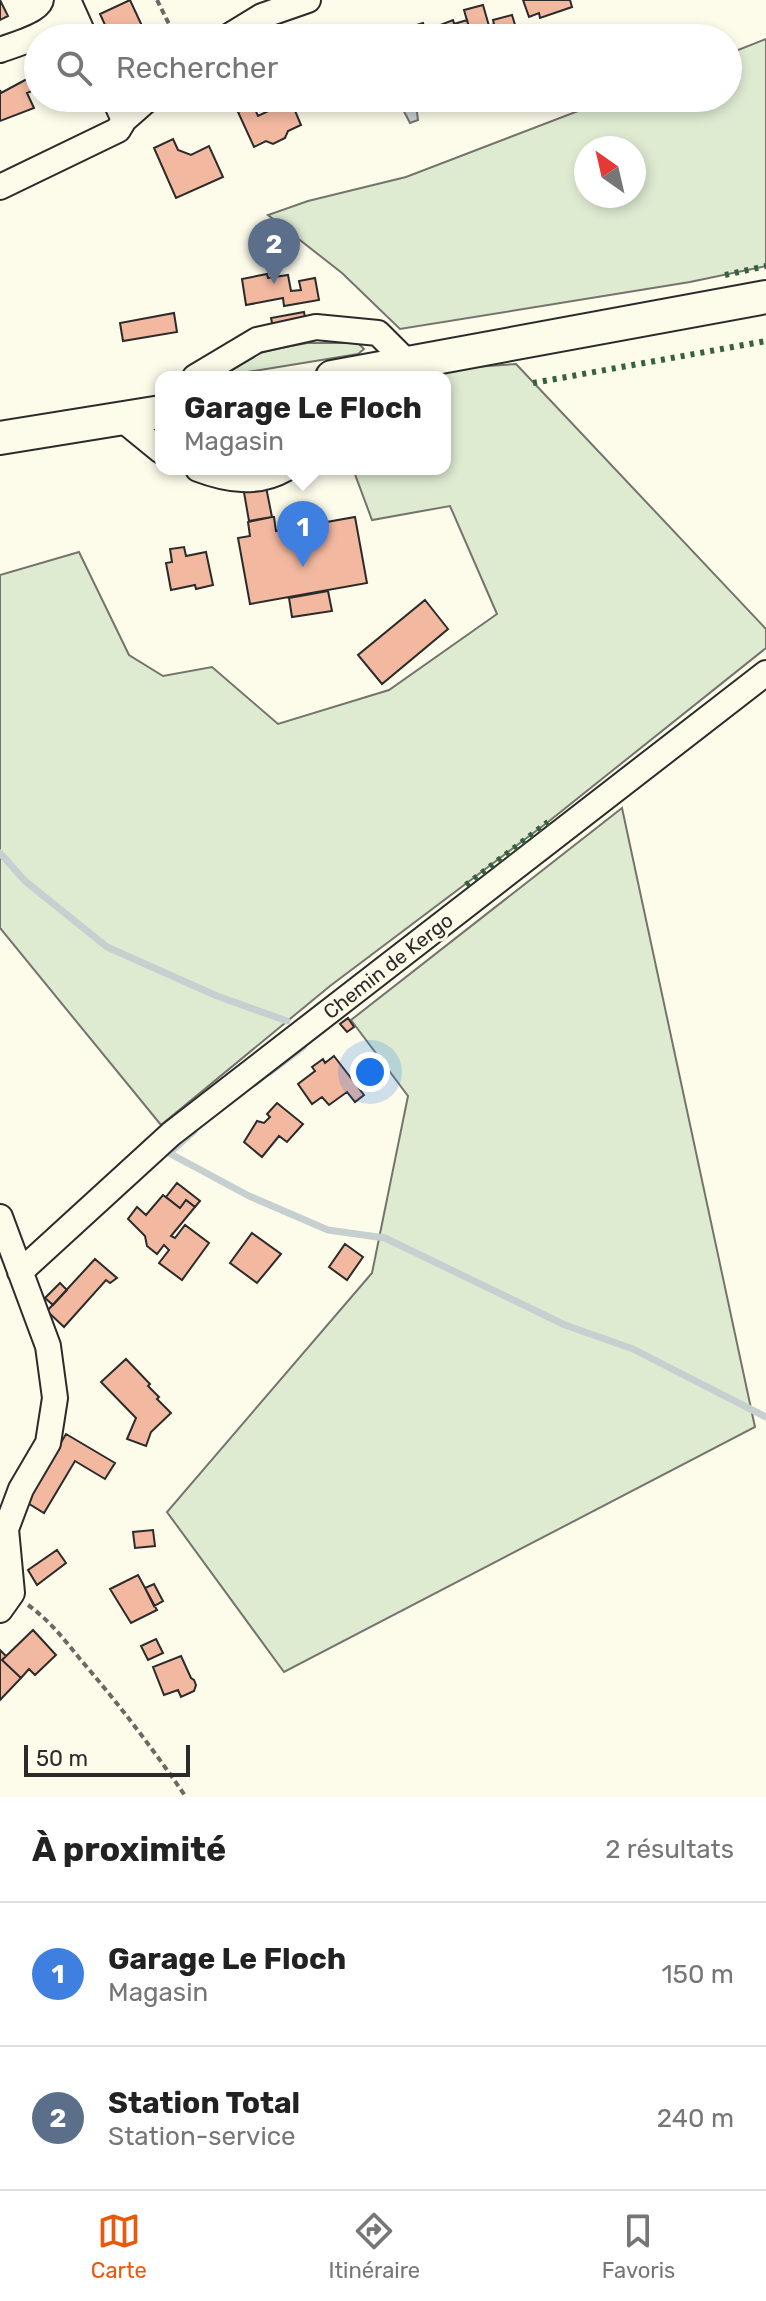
<!DOCTYPE html>
<html lang="fr">
<head>
<meta charset="utf-8">
<style>
	:root { --surface:#fff; --page:#f6f6f6; --text:#222; --muted:#767676; --line:#e0e0e0; --accent:#ea580c }
	body { margin:0; font-family:Rubik,sans-serif; background:var(--page); color:var(--text) }
	.compass { position:absolute; left:574px; top:136px; width:72px; height:72px; border-radius:50%; background:var(--surface); box-shadow:0 4px 12px #0003; rotate:326deg }
	.scale { position:absolute; left:24px; bottom:20px; width:166px; box-sizing:border-box; padding-left:8px; border:4px solid #2b2b2b; border-top:0; font-size:22px; line-height:28px; white-space:nowrap; color:#2b2b2b; -webkit-text-stroke:6px #fdfbea; paint-order:stroke }
	.you { position:absolute; left:370px; top:1072px; width:28px; height:28px; margin:-20px; border:6px solid #fff; border-radius:50%; background:#1a73e8; box-shadow:0 0 0 12px #1a73e833 }
	.badge { display:grid; place-items:center; width:52px; height:52px; border-radius:50%; background:var(--accent); color:#fff; font-size:26px; font-weight:700 }
	.pin { position:absolute; translate:-50% -66px; filter:drop-shadow(0 2px 4px #0008) }
	.pin::after { content:''; position:absolute; top:42px; width:28px; height:24px; background:inherit; clip-path:polygon(0 0,100% 0,50% 100%) }
	.popup { position:absolute; left:155px; top:371px; width:296px; height:104px; box-sizing:border-box; display:grid; place-content:center; border-radius:16px; background:var(--surface); filter:drop-shadow(0 2px 6px #0005); font-size:26px; white-space:nowrap; color:var(--muted) }
	.popup b { font-size:30px; color:var(--text) }
	.popup::after { content:''; position:absolute; left:50%; top:100%; margin-left:-16px; border:16px solid transparent; border-top-color:var(--surface) }
	.list { margin:0; padding:0; list-style:none }
	h2 { display:flex; justify-content:space-between; align-items:center; height:104px; margin:0; padding:0 32px; font-size:34px }
	h2 small { font-size:26px; font-weight:400; color:var(--muted) }
	.list li { display:grid; grid-template-columns:52px 1fr auto; gap:24px; align-items:center; box-sizing:border-box; height:144px; padding:0 32px; border-top:2px solid var(--line) }
	.list b { display:block; font-size:30px; white-space:nowrap }
	.list p { margin:0; font-size:26px; white-space:nowrap; color:var(--muted) }
	.list em { font-size:26px; font-style:normal; color:var(--muted) }
	.icon { flex:none; width:44px; height:44px; fill:none; stroke:currentColor; stroke-width:2; stroke-linecap:round; stroke-linejoin:round }
	.map { position:relative; flex:none; width:766px; height:1797px; overflow:hidden }
	.search { position:absolute; background:var(--surface); box-shadow:0 4px 12px #0003; left:24px; right:24px; top:24px; height:88px; display:flex; align-items:center; gap:20px; box-sizing:border-box; padding:0 28px; border-radius:44px; color:var(--muted); font-size:30px }
	.sheet { height:392px; background:var(--surface) }
	nav { display:flex; justify-content:space-around; align-items:center; box-sizing:border-box; height:112px; border-top:2px solid var(--line); background:var(--surface); font-size:22px; color:var(--muted) }
	nav a { display:grid; justify-items:center; gap:4px }
	nav .on { color:var(--accent) }
	.map>svg:first-child { display:block }
</style>
</head>
<body>
<div class="map">
<svg width="766" height="1797" viewBox="0 0 766 1797">
	<rect width="100%" height="100%" fill="#fdfbea"/>
	<path fill="#deebd1" stroke="#74746e" stroke-width="2" fill-rule="evenodd" d="M766,39V266L690,282L400,329L342,273L268,215L308,201L406,177L612,98H728V54ZM586,148H634V196H586Z
		M307,343H358L364,349L358,354L229,375L222,372C245,353 279,348 307,343Z
		M516,364L766,629V648L548,822L330,986L161,1125L0,928V575L79,552L129,655L163,676L212,667L278,724L389,690L497,614L450,506L372,520L353,469H445V377H406L415,371Z
		M622,808L755,1427L284,1672L167,1512L372,1273L408,1096L351,1020Z"/>
	<path fill="#c7d0d0" stroke="#74746e" stroke-width="2" d="M397,98L418,99L416,105L418,120L410,123Z"/>
	<g fill="none" stroke-linecap="round" stroke-linejoin="round">
		<path stroke="#c7d0d0" stroke-width="7" d="M0,853L25,881L107,947L217,996L287,1021
			M270,1072L303,1047
			M194,1131L169,1153L249,1196L328,1230L385,1238L565,1325L633,1349L766,1417"/>
	</g>
	<path fill="#f2b8a0" stroke="#2b2b2b" stroke-width="2" d="M0,0L8,16L0,20Z
		M130,0L143,28L127,35L129,38H111L100,14Z
		M523,0H570L572,7L540,18L539,13L529,17Z
		M483,5L489,26L494,24L493,20L512,15L519,38H472L464,10Z
		M453,20L458,38H410L407,28L423,23L425,31Z
		M467,20L472,38H458L454,24Z
		M27,79L32,91L27,93L34,108L0,121V90L1,93Z
		M282,98L294,103L293,106L301,125L288,131L285,138L273,144L266,141L254,147L238,112L253,105L258,116L279,106Z
		M303,98H312L315,107L307,110Z
		M173,139L178,150L191,155L209,146L223,177L176,198L154,148Z
		M267,274L268,278L288,275L291,291L301,290L299,281L315,278L319,300L284,306L283,298L246,305L242,279Z
		M304,312L308,334L276,341L271,318Z
		M174,313L177,332L123,341L120,323Z
		M264,477L272,517L249,521L242,481Z
		M272,517H274L276,531L355,517L367,583L250,604L238,538L250,536L248,522Z
		M184,547L186,556L206,552L213,585L196,589L195,585L171,590L166,563L172,562L170,549Z
		M328,591L332,611L292,617L289,598Z
		M425,600L448,629L382,684L358,655Z
		M348,1018L354,1027L347,1032L340,1024Z
		M334,1056L364,1095L355,1102L347,1092L329,1105L322,1097L312,1104L298,1084L315,1071L312,1067L323,1059L325,1063Z
		M277,1103L303,1124L287,1142L279,1136L262,1157L244,1142L257,1121L264,1123L270,1117L267,1114Z
		M177,1183L200,1201L195,1207L186,1200L180,1208L166,1197Z
		M163,1195L180,1208L186,1200L195,1207L171,1236L175,1238L185,1225L209,1243L182,1280L159,1263L169,1250L164,1245L157,1254L147,1246L145,1236L128,1219L137,1207L146,1215Z
		M252,1233L281,1254L257,1283L230,1263Z
		M345,1244L363,1257L347,1280L329,1267Z
		M95,1259L117,1278L110,1283L106,1280L64,1327L47,1311Z
		M60,1283L67,1290L53,1305L45,1298Z
		M126,1359L150,1384L148,1386L159,1397L157,1399L171,1413L151,1432L146,1446L127,1439L136,1418L101,1382Z
		M66,1434L115,1463L105,1479L75,1461L44,1513L26,1502Z
		M153,1530L155,1546L135,1548L133,1532Z
		M57,1550L66,1563L37,1585L28,1570Z
		M138,1575L157,1610L131,1623L110,1589Z
		M154,1584L163,1601L154,1606L145,1588Z
		M33,1630L56,1655L35,1675L29,1669L21,1678L2,1660Z
		M156,1639L163,1653L148,1660L141,1646Z
		M0,1650L6,1656L2,1660L21,1678L0,1700Z
		M181,1656L191,1678L194,1680L196,1685L194,1691L181,1697L178,1690L164,1695L153,1667Z"/>
	<g fill="none" stroke-linecap="round" stroke-linejoin="round">
		<g stroke="#2b2b2b" stroke-width="28">
			<path id="minor" d="M68,0L85,38
				M226,38L262,16L308,0
				M0,50C25,41 66,31 67,0
				M114,98L124,120
				M0,187L118,130L124,120L149,98
				M195,377L257,340L316,327L378,333L407,362L396,371
				M135,413L123,420L161,451
				M198,469C227,480 257,485 285,469
				M0,1217L48,1346L55,1398L48,1443L21,1489L6,1529L12,1593L0,1610
				M20,1272L171,1134L766,673"/>
		</g>
		<g stroke="#2b2b2b" stroke-width="36">
			<path id="major" d="M332,377L766,297
				M0,438L161,412"/>
		</g>
		<path stroke="#6a6964" stroke-width="4" stroke-dasharray="6 4" stroke-linecap="butt" d="M157,0L176,38
			M28,1605C49,1620 64,1639 80,1659C118,1703 153,1749 186,1797"/>
		<use href="#minor" stroke="#fdfbea" stroke-width="24"/>
		<use href="#major" stroke="#fdfbea" stroke-width="32"/>
		<path stroke="#34623c" stroke-width="6" stroke-dasharray="4 6" stroke-linecap="butt" d="M725,275L766,266
			M533,383L766,341
			M466,885L548,822"/>
	</g>
	<g text-anchor="middle" stroke-width="6" stroke-linejoin="round" paint-order="stroke">
		<g font-size="20" fill="#2b2b2b" stroke="#fdfbea">
			<text transform="translate(388 966) rotate(-38)" y="7">Chemin de Kergo</text>
		</g>
	</g>
</svg>
<svg class="compass" viewBox="-18 -18 36 36"><path d="M0-13l5 13h-10z" fill="#e53935"/><path d="M0 13l5-13h-10z" fill="#767676"/></svg>
<div class="scale">50 m</div>
<div class="you"></div>
<div class="pin badge" style="left:303px;top:567px;background:#3f7fe0">1</div>
<div class="popup"><b>Garage Le Floch</b>Magasin</div>
<div class="pin badge" style="left:274px;top:284px;background:#5c6f8a">2</div>
<div class="search"><svg class="icon" aria-label="search" viewBox="0 0 24 24"><circle cx="10" cy="10" r="6"/><path d="M15 15l6 6"/></svg>Rechercher</div>
</div>
<section class="sheet">
<h2>À proximité<small>2 résultats</small></h2>
<ul class="list">
<li><span class="badge" style="background:#3f7fe0">1</span><div><b>Garage Le Floch</b><p>Magasin</p></div><em>150 m</em></li>
<li><span class="badge" style="background:#5c6f8a">2</span><div><b>Station Total</b><p>Station-service</p></div><em>240 m</em></li>
</ul>
</section>
<nav>
<a class="on"><svg class="icon" aria-label="map" viewBox="0 0 24 24"><path d="M3 6l6-2 6 2 6-2v14l-6 2-6-2-6 2zM9 4v14M15 6v14"/></svg>Carte</a>
<a><svg class="icon" aria-label="directions" viewBox="0 0 24 24"><path d="M12 3l9 9-9 9-9-9zM9 14v-3h6M13 9l2 2-2 2"/></svg>Itinéraire</a>
<a><svg class="icon" aria-label="saved" viewBox="0 0 24 24"><path d="M7 4h10v16l-5-4-5 4z"/></svg>Favoris</a>
</nav>
</body>
</html>
